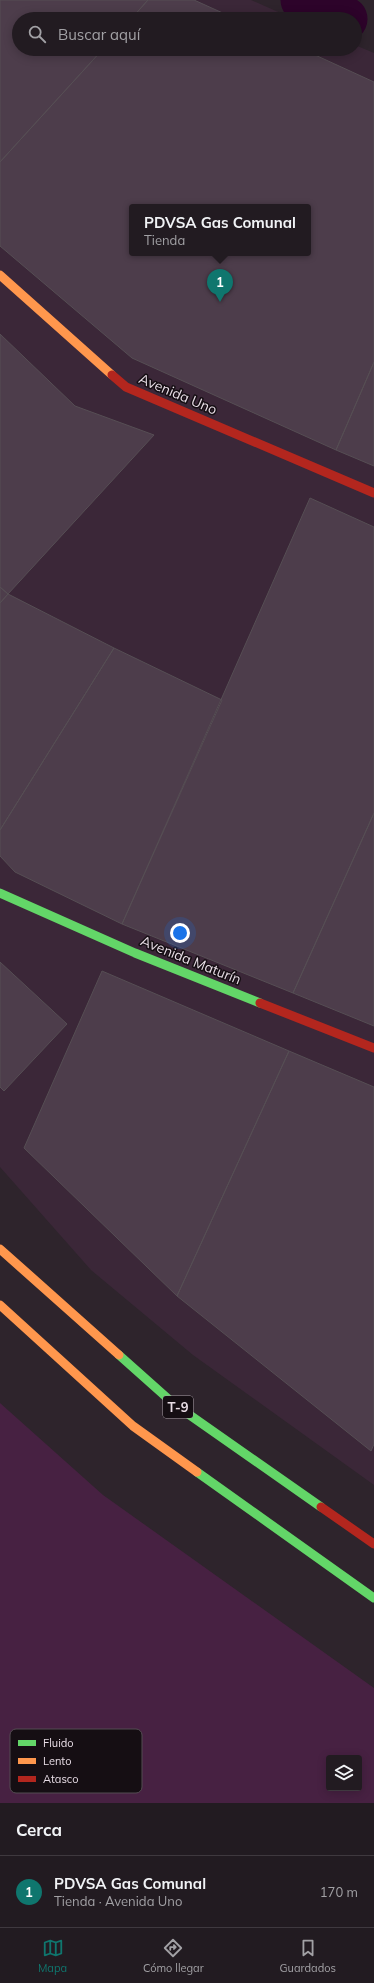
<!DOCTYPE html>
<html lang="es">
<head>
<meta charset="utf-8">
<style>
	:root { --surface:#221b21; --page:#2e282e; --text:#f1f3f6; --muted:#a2a1a5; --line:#3f393f; --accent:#0f766e }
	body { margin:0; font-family:Mulish,sans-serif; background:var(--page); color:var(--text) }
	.controls { position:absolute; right:12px; bottom:12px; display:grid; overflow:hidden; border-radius:4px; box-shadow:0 2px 10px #0003 }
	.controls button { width:36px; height:36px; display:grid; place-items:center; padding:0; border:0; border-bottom:1px solid var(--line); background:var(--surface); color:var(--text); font:20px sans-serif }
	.you { position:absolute; left:180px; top:933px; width:14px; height:14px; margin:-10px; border:3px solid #fff; border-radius:50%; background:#1a73e8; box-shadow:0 0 0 6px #1a73e833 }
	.badge { display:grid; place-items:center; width:26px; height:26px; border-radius:50%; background:var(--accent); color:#fff; font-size:13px; font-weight:700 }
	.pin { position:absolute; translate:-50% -33px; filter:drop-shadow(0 1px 2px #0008) }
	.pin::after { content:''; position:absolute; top:21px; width:14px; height:12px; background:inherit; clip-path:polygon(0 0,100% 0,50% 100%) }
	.popup { position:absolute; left:129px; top:204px; width:182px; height:52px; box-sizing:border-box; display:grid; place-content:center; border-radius:4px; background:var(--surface); filter:drop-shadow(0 1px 3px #0005); font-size:13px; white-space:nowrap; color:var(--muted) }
	.popup b { font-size:15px; color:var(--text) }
	.popup::after { content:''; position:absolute; left:50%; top:100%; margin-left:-8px; border:8px solid transparent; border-top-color:var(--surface) }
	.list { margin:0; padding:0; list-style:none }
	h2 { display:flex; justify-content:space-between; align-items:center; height:52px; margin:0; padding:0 16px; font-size:17px }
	h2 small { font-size:13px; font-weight:400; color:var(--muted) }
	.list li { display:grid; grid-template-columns:26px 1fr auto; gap:12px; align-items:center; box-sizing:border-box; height:72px; padding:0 16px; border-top:1px solid var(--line) }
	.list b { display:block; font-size:15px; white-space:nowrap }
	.list p { margin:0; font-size:13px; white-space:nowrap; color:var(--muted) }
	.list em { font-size:13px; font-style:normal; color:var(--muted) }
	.icon { flex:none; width:22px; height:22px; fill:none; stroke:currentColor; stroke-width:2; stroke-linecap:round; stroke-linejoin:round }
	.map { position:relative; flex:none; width:374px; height:1803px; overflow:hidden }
	.search { position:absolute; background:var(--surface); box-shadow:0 2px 10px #0003; left:12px; right:12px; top:12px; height:44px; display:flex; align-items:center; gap:10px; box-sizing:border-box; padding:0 14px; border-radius:22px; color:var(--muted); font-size:15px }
	.sheet { height:124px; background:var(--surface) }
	nav { display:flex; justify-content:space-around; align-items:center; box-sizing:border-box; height:56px; border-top:1px solid var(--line); background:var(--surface); font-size:11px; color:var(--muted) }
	nav a { display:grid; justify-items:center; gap:2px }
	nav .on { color:var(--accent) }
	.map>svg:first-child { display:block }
</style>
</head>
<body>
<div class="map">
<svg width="374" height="1803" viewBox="0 0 374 1803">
	<rect width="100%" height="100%" fill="#2e242c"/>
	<path fill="#3b2738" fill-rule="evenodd" d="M0,0H251L294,19H19V49H355V45L374,53V1485L193,1355L91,1270L0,1167ZM132,207H308V253H132Z"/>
	<path fill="#472142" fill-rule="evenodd" d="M0,1403L103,1495L374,1688V1803H0ZM329,1758H359V1788H329Z"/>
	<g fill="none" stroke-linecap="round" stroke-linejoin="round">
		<path stroke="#2d032a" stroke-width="45" d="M303,0L345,19"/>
	</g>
	<path fill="#4d3d4b" stroke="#564e54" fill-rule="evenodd" d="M0,0H148L131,19H19V49H103L0,162Z
		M148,0H194L236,19H131Z
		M103,49H302L374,82V362L336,450L132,358L0,246V162ZM132,207H308V253H132Z
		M0,334L75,406L154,435L8,594L0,587Z
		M374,362V466L336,450Z
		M310,498L374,527V813L293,993L122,924Z
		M0,587L8,594L0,603Z
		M8,594L114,648L0,830V603Z
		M114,648L222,700L122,924L15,872L0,856V830Z
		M374,813V1026L293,993Z
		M0,962L67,1024L4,1091L0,1087Z
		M102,971L289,1051L177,1296L24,1148Z
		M289,1051L374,1087V1444L371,1451L177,1296Z"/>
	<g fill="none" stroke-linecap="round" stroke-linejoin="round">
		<path stroke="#63d668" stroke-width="9" d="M0,893L135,953L260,1003
			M119,1355L174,1404L321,1507
			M197,1472L374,1598"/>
		<path stroke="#ff974d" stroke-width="9" d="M0,275L112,375
			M0,1249L119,1355
			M0,1305L133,1426L197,1472"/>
		<path stroke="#b3261e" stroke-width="9" d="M112,375L126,387L374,493
			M260,1003L374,1048
			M321,1507L374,1544"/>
	</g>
	<g text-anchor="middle" stroke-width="3" stroke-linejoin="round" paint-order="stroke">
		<rect fill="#150e13" stroke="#a99fa7" stroke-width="1" x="163" y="1396" width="30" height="22" rx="3"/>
		<g font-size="13" font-weight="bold" fill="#e8dde6">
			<text x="178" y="1412">T-9</text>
		</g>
		<g font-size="14" fill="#e8dde6" stroke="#150e13">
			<text transform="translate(178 394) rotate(23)" y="5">Avenida Uno</text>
			<text transform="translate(191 960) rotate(22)" y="5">Avenida Maturín</text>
		</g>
	</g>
	<rect x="10" y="1729" width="132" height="64" rx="6" fill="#150e13" stroke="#544c52" stroke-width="1"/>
	<rect x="18" y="1740" width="18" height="6" fill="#63d668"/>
	<rect x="18" y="1758" width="18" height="6" fill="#ff974d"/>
	<rect x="18" y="1776" width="18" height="6" fill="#b3261e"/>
	<g font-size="11" fill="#e8dde6">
		<text x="43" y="1747">Fluido</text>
		<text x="43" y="1765">Lento</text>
		<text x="43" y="1783">Atasco</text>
	</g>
</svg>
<div class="controls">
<button><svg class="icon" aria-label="layers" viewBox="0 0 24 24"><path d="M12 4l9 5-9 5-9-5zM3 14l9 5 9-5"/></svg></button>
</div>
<div class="you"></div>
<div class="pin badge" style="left:220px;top:302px">1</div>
<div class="popup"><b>PDVSA Gas Comunal</b>Tienda</div>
<div class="search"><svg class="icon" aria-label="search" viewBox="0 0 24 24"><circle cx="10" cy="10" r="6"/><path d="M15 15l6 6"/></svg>Buscar aquí</div>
</div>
<section class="sheet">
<h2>Cerca<small></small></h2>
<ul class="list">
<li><span class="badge">1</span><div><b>PDVSA Gas Comunal</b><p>Tienda · Avenida Uno</p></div><em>170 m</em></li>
</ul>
</section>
<nav>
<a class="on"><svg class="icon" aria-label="map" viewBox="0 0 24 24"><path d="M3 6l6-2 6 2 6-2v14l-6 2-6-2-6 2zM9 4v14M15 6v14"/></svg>Mapa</a>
<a><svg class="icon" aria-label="directions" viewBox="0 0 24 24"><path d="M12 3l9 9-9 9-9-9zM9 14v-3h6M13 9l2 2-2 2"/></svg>Cómo llegar</a>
<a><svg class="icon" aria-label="saved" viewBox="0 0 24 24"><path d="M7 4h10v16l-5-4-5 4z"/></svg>Guardados</a>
</nav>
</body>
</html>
